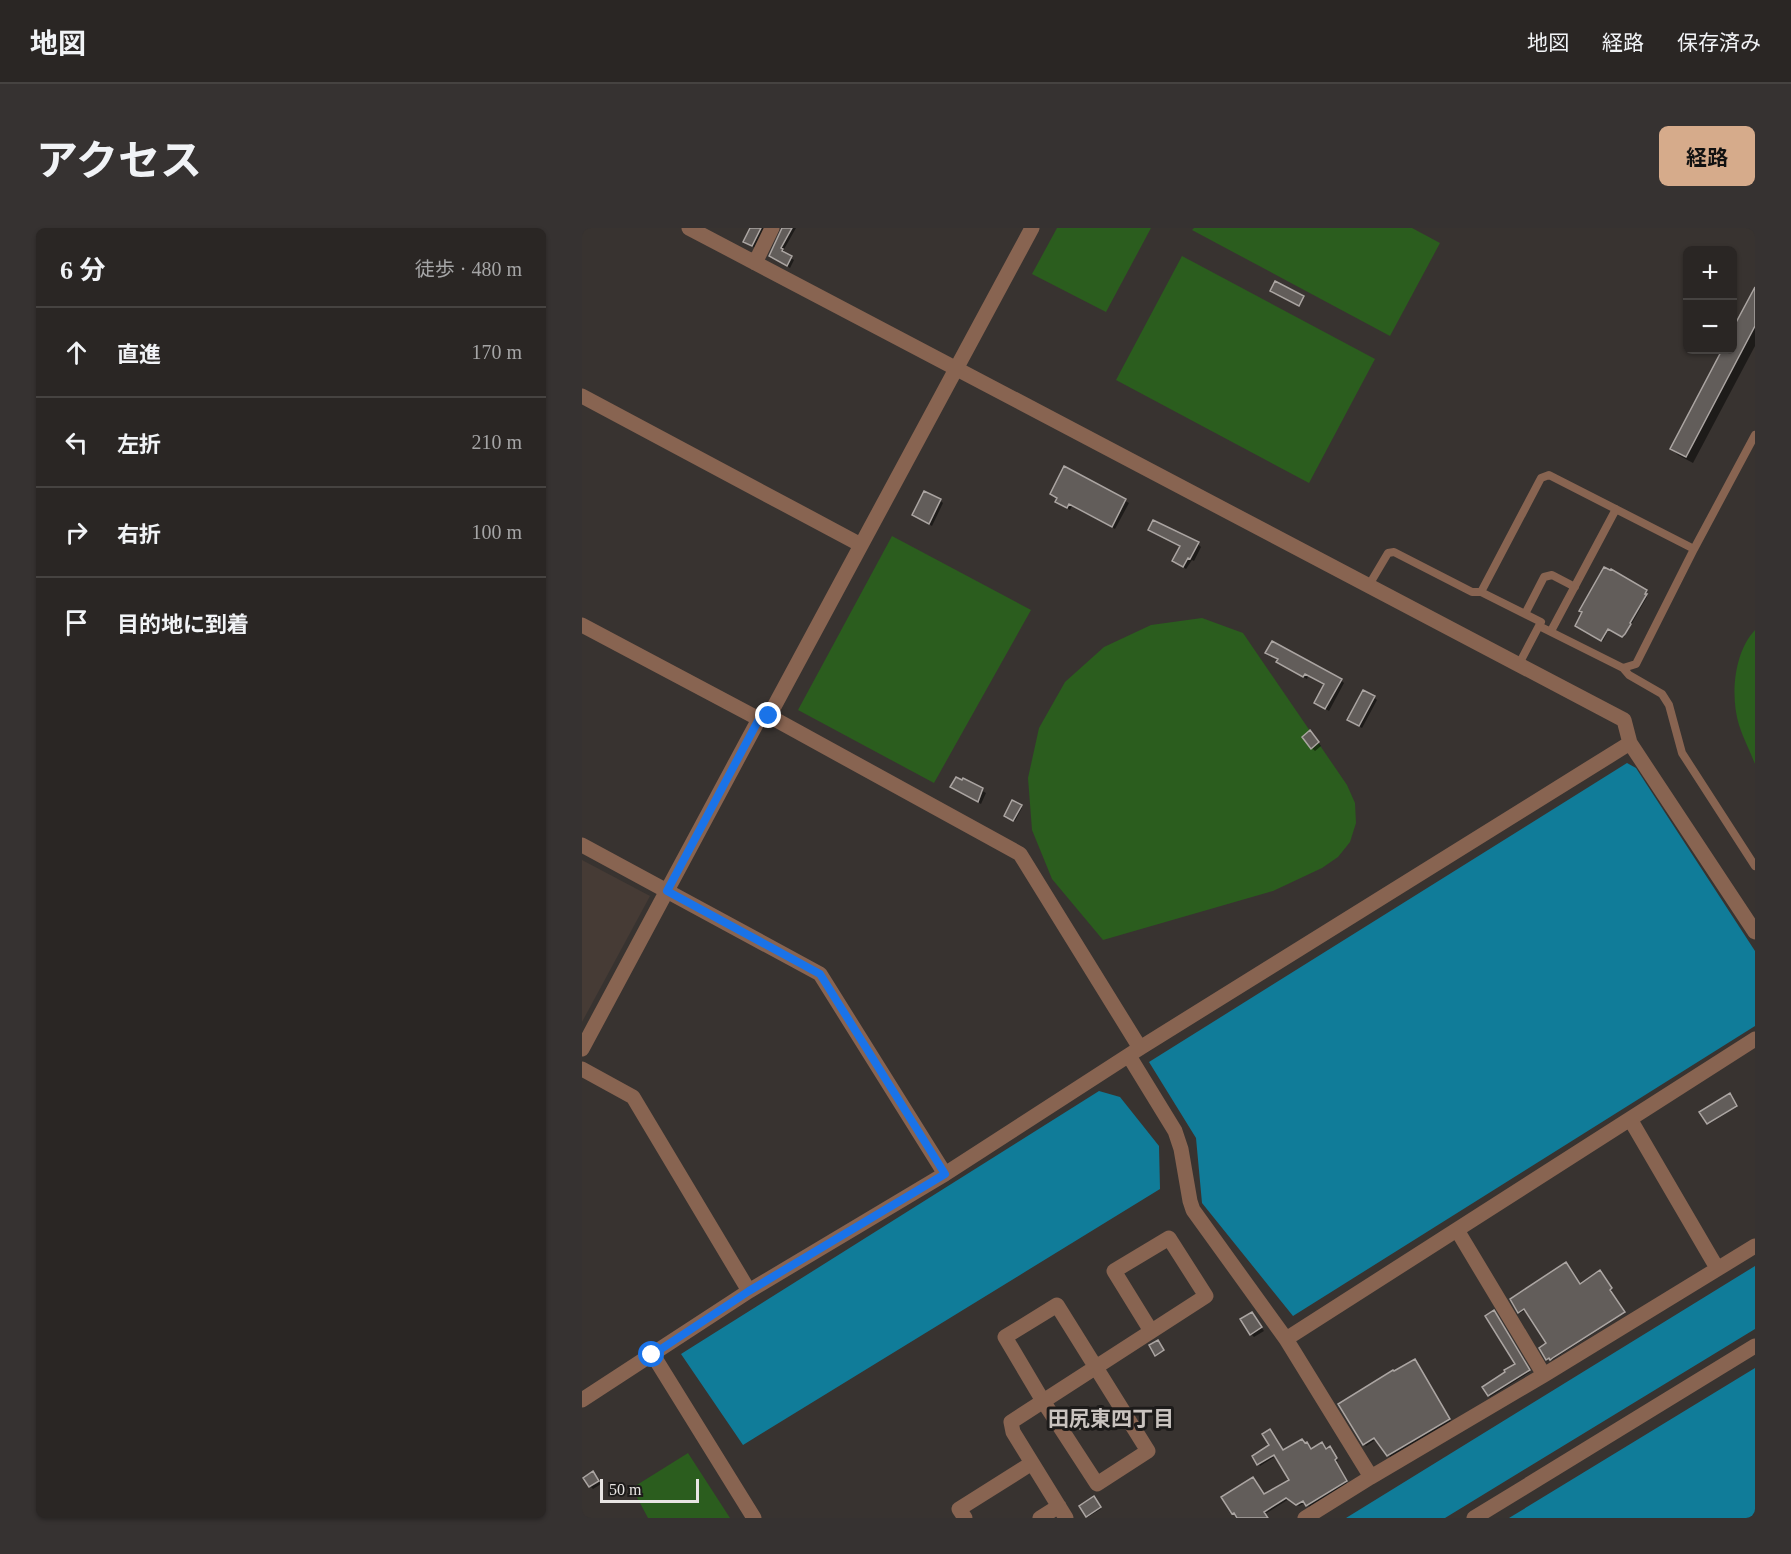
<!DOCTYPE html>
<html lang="ja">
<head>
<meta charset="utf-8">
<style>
	:root { --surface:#2a2624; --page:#363231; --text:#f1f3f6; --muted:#a5a5a6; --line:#464341; --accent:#d6ab8b }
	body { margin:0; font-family:"Times New Roman","Noto Sans JP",serif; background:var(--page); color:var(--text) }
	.controls { position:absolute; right:18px; top:18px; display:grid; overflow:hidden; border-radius:9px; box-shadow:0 2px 4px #0004 }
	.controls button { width:54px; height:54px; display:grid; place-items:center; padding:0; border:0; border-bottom:2px solid var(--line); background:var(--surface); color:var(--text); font:30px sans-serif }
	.scale { position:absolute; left:18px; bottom:15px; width:99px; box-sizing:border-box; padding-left:6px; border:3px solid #e8e5e3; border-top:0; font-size:16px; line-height:21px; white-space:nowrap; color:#e8e5e3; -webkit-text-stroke:4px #1d1b1a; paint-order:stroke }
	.stop { position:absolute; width:18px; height:18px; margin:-14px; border:4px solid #1a73e8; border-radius:50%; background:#fff }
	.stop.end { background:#1a73e8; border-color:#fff; box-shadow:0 2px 6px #0008 }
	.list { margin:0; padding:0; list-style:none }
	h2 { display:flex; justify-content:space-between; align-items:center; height:78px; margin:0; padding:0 24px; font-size:26px }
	h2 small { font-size:20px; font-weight:400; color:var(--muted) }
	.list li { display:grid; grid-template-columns:39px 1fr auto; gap:18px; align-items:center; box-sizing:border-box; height:90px; padding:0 24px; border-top:2px solid var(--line) }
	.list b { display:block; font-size:22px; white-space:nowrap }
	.list em { font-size:20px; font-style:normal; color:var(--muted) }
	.icon { flex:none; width:33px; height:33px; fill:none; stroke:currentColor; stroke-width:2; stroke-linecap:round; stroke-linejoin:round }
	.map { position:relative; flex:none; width:1173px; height:1290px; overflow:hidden; border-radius:9px }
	header { display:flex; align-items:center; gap:36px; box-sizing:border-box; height:84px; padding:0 30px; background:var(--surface); border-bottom:2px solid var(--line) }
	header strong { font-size:28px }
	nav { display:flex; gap:33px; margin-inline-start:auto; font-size:21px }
	.intro { display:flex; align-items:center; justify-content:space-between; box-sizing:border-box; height:144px; padding:0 36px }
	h1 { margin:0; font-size:42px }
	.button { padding:15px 27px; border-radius:9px; background:var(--accent); color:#111; font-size:21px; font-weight:700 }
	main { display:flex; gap:36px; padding:0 36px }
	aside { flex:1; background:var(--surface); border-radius:9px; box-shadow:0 2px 4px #0004 }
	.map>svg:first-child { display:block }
</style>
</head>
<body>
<header>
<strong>地図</strong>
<nav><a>地図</a><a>経路</a><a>保存済み</a></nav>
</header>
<div class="intro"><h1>アクセス</h1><a class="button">経路</a></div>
<main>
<aside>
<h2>6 分<small>徒歩 · 480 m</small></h2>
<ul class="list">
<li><svg class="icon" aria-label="ahead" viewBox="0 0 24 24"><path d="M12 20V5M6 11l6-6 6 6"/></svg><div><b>直進</b></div><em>170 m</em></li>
<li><svg class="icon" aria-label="left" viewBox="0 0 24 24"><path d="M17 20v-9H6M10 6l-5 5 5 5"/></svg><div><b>左折</b></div><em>210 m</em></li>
<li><svg class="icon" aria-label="right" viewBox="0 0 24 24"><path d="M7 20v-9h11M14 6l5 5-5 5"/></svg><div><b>右折</b></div><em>100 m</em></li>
<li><svg class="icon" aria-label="arrive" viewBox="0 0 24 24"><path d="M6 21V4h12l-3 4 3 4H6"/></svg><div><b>目的地に到着</b></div></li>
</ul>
</aside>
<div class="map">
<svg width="1173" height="1290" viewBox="0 0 1173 1290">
	<rect width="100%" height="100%" fill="#383330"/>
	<path fill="#463b35" d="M0,632L68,668L0,794Z"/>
	<path fill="#2b5d1e" d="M475,0H569L524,84L450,46Z
		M612,0H830L858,15L808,108L610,2Z
		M600,28L793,131L727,255L534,152Z
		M310,308L449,382L352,555L216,482Z
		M620,390L661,405L765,557L773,575L774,595L768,614L756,629L740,640L691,663L521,712L470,651L450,602L446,550L457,500L483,454L522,419L569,397Z
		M1173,402V536C1168,523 1161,510 1157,497C1148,468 1152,424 1173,402Z
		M106,1225L148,1290H66L50,1260Z"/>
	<path fill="#107c99" d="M1045,535L1054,540L1173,723V798L711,1088L620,975L614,910L567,834Z
		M517,863L538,869L577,918L578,961L161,1217L99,1126Z
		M1173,1038V1101L863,1290H764Z
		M1173,1140V1290H927Z"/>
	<path fill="#0007" d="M169,0H184L173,20L166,16Z
		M201,0H214L201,23L202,26L212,32L208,40L189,28Z
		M1173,77V118L1111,235L1096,227L1089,220L1142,122H1150Z
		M483,240L547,275L533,301L490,278L488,282L475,273L476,271L470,266Z
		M358,272L361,275L350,298L331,287Z
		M571,304L616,316L619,319L612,333L610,332L604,341L592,333L599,319Z
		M1064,363L1065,369L1042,409L1027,401L1021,413L996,399Z
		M688,427L759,452L762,455L747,483L737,477L743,457L726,448L725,451L699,437L697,432Z
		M792,469L795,472L780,500L770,495L767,492Z
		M731,507L739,518L733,523L730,520Z
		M382,552L404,565L399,576L370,559Z
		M439,579L440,580L433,593L425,589Z
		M1147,867L1155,879L1127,896L1119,885Z
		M1018,1044L1030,1062L1028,1064L1043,1085L970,1132L968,1131L966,1132V1116L944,1082L938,1085L930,1072L998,1057Z
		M912,1085L948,1144L908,1169L902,1159L935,1136Z
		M670,1086L682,1103L672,1109L669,1106Z
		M834,1135L869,1193L808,1229L795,1211L784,1218L782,1216Z
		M729,1222H749L756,1233L753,1234L765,1255L727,1279L724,1274L717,1278L707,1271L683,1286L685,1290H654L641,1269L682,1268L709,1252L694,1228L678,1238L672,1228Z
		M14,1248L19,1256L11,1261L8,1258Z
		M513,1271L519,1281L506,1289L505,1288Z"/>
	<path fill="#625d5a" stroke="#aba5a2" stroke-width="1.5" d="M168,0H179L170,18L161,14Z
		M200,0H210L199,20L201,21L200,23L210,28L205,38L187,28Z
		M693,53L722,68L717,78L688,63Z
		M1173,59V98L1104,229L1088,221L1140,122H1150V102Z
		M482,238L544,271L530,299L487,276L485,280L473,274L475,270L468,266Z
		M342,263L359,271L347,296L330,287Z
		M571,292L617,314L608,331L606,330L601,339L590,333L598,318L566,302Z
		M1022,339L1028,342L1029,341L1065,362L1063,366H1065L1048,395L1049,396L1043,406L1040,409L1026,401L1019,413L993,398L1000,384L997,383Z
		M690,413L760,451L743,481L732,475L742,456L723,446L721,449L694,434L696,431L683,425Z
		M781,462L793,468L777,498L765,492Z
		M728,502L737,514L729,521L720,509Z
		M374,549L380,552L381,550L401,560L396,574L368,559Z
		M430,572L440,577L431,593L422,588Z
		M1148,865L1155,878L1125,896L1117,884Z
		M984,1034L998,1056L1018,1042L1030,1060L1028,1062L1043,1084L972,1129L968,1132L967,1130L964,1132L957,1120L964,1115L942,1081L936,1085L928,1071Z
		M912,1082L948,1142L906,1168L900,1159L923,1144L922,1142L933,1136L903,1088Z
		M670,1084L680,1099L668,1107L658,1091Z
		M576,1112L582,1122L573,1128L567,1117Z
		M833,1131L868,1191L805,1228L792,1210L781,1217L756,1176L811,1142L812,1143Z
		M501,1185L508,1195L498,1201L492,1192Z
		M688,1201L701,1222L720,1211L723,1215L725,1214L729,1221L740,1214L744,1221L748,1218L755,1230L753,1232L765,1253L724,1278L721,1273L714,1277L704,1270L682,1284L686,1290H655L652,1285L650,1286L639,1269L671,1249L682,1266L707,1252L692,1227L675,1237L670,1228L687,1217L680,1206Z
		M11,1243L17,1253L7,1259L1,1250Z
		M512,1268L519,1279L504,1289L497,1278Z"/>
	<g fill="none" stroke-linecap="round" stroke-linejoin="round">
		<path stroke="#886451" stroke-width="8" d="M787,357L806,325L812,324L890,364H899
			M943,386L962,349L970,347L993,359
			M957,398L1041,440L1047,447L1080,466L1087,477L1100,525L1173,638
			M969,403L1034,281
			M937,436L959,394L899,364L959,250L967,247L1112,321L1173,207
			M1041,440L1054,436L1112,321"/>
		<path stroke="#886451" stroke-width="15" d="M107,0L1042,492L1048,515L1173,704
			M173,35L190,0
			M0,168L279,317
			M0,397L177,491
			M187,488L438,626L558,820
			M0,617L238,746L363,946
			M0,821L177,491L187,488L450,0
			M547,828L593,903L599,921L608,973L611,982L704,1111L789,1249
			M0,841L51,869L167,1063
			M1048,891L1135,1040
			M875,1002L962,1147
			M475,1077L566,1223L515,1256L461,1173L423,1109Z
			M704,1111L1173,811
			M71,1127L172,1290
			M0,1172L167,1063L363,946L558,820L1048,515
			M383,1290L377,1281L450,1235
			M458,1290L477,1278
			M484,1290L431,1204L429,1194L624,1068L587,1010L532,1043L569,1103
			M723,1290L789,1249L962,1147L1173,1018
			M892,1290L1173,1118"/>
	</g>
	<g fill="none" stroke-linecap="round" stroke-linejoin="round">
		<path stroke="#1a73e8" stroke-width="8" d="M70,1127L167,1063L363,946L238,746L85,663L177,491L187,488"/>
	</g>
	<g text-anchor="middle" stroke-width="6" stroke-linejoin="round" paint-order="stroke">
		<g font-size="21" font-weight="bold" fill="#c9c3bf" stroke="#1d1b1a">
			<text x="529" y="1198">田尻東四丁目</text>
		</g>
	</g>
</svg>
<div class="controls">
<button>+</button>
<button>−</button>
</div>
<div class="scale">50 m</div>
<div class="stop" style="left:70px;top:1127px"></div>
<div class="stop end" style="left:187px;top:488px"></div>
</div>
</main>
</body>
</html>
